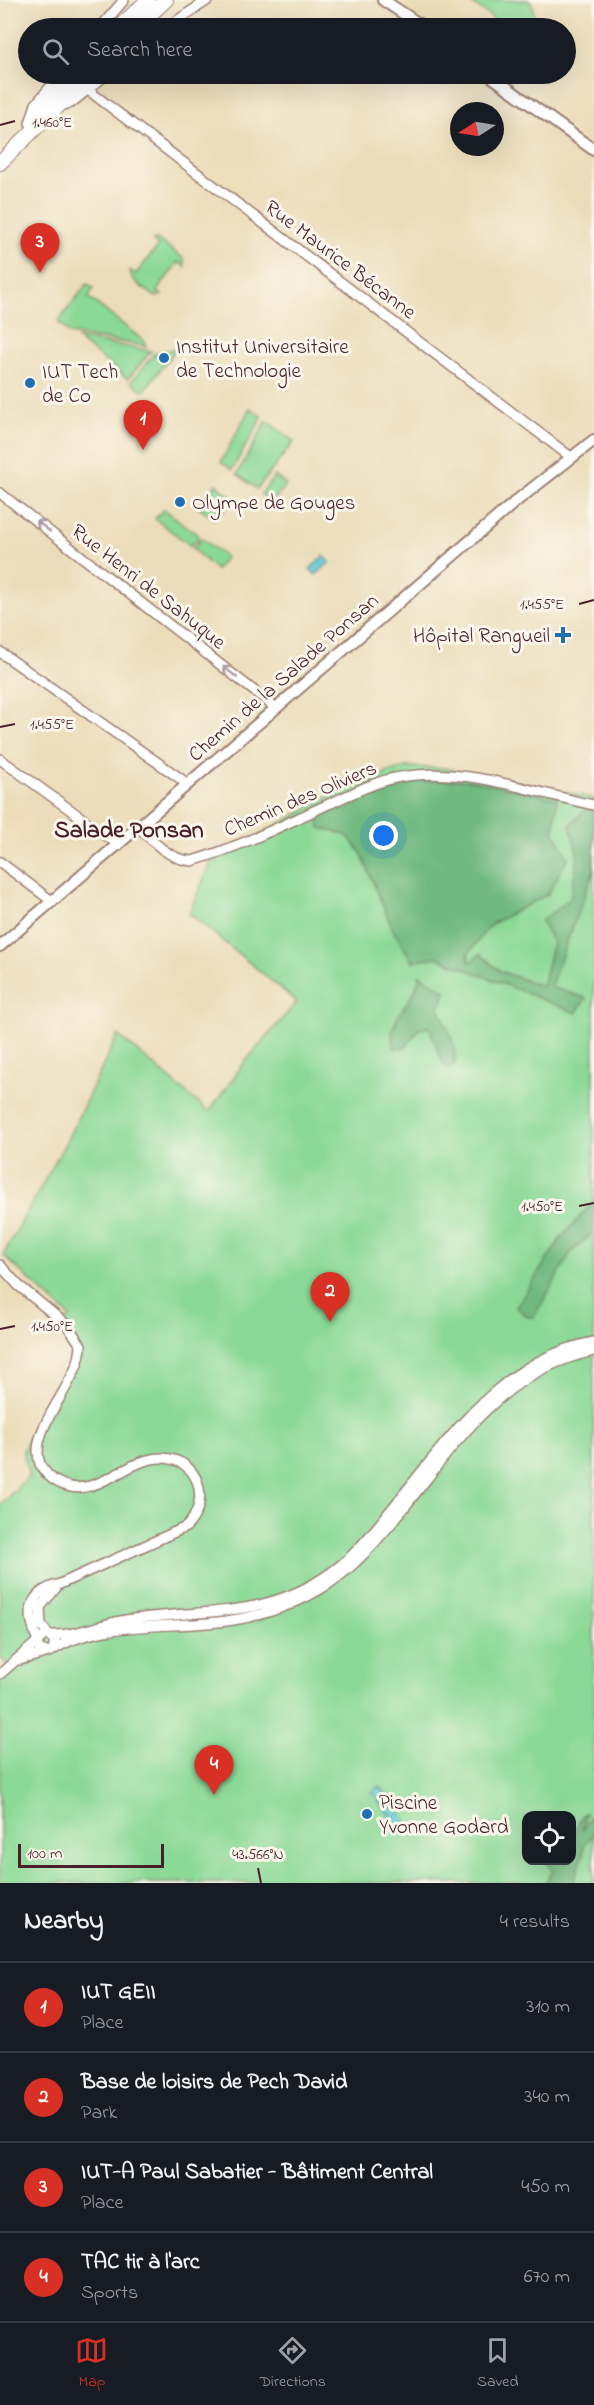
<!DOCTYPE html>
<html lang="en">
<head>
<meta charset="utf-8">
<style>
	:root { --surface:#171b24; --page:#20242c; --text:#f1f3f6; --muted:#9ea1a6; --line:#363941; --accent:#d93025 }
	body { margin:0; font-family:"Indie Flower",sans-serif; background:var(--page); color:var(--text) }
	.controls { position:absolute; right:18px; bottom:18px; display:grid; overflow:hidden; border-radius:12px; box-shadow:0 6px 24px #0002 }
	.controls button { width:54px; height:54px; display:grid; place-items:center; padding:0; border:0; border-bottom:2px solid var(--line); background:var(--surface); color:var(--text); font:30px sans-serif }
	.compass { position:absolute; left:450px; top:102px; width:54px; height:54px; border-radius:50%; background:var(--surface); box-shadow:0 6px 24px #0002; rotate:258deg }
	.scale { position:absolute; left:18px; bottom:15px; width:146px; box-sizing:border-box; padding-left:6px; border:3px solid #4a1f2b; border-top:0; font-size:16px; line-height:21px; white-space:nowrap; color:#4a1f2b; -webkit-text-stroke:4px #fbf7ec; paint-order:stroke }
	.you { position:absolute; left:384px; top:836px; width:21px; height:21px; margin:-15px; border:4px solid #fff; border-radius:50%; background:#1a73e8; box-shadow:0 0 0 9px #1a73e833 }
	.badge { display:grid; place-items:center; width:39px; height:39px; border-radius:50%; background:var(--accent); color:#fff; font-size:20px; font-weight:700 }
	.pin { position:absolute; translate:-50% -50px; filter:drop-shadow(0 2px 3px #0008) }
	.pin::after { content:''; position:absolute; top:32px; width:21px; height:18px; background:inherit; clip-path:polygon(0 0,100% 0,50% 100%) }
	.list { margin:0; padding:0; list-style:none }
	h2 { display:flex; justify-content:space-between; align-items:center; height:78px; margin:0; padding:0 24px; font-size:26px }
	h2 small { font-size:20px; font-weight:400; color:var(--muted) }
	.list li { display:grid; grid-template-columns:39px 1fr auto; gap:18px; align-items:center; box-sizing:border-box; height:90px; padding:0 24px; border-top:2px solid var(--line) }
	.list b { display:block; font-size:22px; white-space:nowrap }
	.list p { margin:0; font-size:20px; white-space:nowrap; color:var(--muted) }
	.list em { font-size:20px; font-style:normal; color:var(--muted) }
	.icon { flex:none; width:33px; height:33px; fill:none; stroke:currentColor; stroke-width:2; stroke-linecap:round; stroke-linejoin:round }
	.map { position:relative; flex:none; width:594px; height:1883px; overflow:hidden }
	.search { position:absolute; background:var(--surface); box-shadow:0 6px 24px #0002; left:18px; right:18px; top:18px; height:66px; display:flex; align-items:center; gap:15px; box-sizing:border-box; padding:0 21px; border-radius:33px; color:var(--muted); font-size:22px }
	.sheet { height:438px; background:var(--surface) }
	nav { display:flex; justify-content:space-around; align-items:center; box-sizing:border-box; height:84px; border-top:2px solid var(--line); background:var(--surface); font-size:16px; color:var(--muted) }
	nav a { display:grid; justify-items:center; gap:3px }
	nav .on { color:var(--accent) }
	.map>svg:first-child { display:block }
</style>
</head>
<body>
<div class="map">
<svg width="594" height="1883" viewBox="0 0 594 1883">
	<rect width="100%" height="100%" fill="#fbf7ec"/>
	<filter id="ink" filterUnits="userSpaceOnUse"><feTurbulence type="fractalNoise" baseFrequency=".0167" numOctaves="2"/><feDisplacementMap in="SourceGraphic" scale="12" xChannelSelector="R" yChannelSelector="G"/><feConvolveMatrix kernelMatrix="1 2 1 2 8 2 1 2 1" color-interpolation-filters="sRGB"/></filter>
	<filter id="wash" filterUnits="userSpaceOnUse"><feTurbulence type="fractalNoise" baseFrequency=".008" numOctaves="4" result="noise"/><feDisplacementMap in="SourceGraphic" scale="24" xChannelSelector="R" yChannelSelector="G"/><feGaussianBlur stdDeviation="1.35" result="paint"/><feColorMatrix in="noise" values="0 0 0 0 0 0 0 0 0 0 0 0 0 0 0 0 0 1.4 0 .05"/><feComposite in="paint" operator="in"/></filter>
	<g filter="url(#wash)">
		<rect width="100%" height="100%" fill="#ecddba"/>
		<path fill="#8bd996" stroke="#6a7c60" stroke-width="1.5" fill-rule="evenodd" d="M467,0H528L533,6L535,19L528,28H507Z
			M157,239L184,259L185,267L178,262L157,291L162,295L157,297C148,292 129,281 130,270L136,274L158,246L153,241Z
			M87,284L94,288L88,297L145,342L146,346L70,334L58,322Z
			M76,338L151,351L128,379Z
			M177,348L144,391L131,382L154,354Z
			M250,408L262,417L232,470L221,462Z
			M267,421L294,442L257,489L237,474Z
			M275,476L286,485L272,502L261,494Z
			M216,484L235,500L214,519L198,506Z
			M164,509L199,536L191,546L155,519Z
			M201,538L226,557L216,570L193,549Z
			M406,767L444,768L594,798V1883H0V1682L13,1671L0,1657V1505L29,1476L23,1452L32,1428L70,1364L71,1341L60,1327L70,1317L3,1255L66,1142L118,1035L209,1112L244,1063L297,1002L189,913L210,864L347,786ZM526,1816H572V1860H526Z"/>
		<path fill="#70b97f" stroke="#5d6c55" stroke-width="1.5" d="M470,780L557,798L554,831L568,858L548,894L490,925L468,954L470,962L480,954L500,971L542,986L553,942L541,921L570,899L578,857L570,825L585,810L594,809V870L550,987L586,998L576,1013L436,957L412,961L393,930L361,853L348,836L320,828L317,814L396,781Z
			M419,975L446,991L439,1008C446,1025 457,1045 455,1064L450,1068L444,1066L429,1027L419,1029L405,1048L396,1049C379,1024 419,1000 419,975Z
			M594,1201V1231L570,1254L534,1317H528L516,1307L561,1238Z
			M594,1812V1835L584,1844L583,1855L573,1883H545L553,1871L547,1861L572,1860V1836L583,1814L586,1813L581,1831Z"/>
		<path fill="#5dcad2" stroke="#54747e" stroke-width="1.5" d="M324,556L330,562L316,575L310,569Z
			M380,1786L406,1821L398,1827L372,1792Z"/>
	</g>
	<g filter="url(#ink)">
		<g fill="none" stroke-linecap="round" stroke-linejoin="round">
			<g stroke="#9b7e72" stroke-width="12">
				<path id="minor" d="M100,28L124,0
					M166,28L208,0
					M88,90L572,458
					M60,106L71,103L107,74
					M30,123L36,104L61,74
					M0,493L276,708
					M0,652L181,779L186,786
					M0,759L119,845
					M139,827C153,842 170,860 192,861C240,847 285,824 331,803C352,794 373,782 395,778C462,764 529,792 594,805
					M0,862L53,902
					M0,1265L18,1285L67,1325L81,1345C81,1383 27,1427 40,1464C44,1472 51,1479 59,1483C95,1502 127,1457 162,1458C201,1459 211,1503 186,1527L60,1584C27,1592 26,1613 38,1641
					M49,1635L41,1625L40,1607L56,1588
					M51,1635C76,1636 101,1624 126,1620C207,1608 272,1621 341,1565C360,1549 375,1530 390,1511C448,1441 499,1360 594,1342
					M53,1650C92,1623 161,1627 207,1623C250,1620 291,1608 327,1585C354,1567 374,1544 395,1519C453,1448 498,1371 594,1351
					M20,1660L49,1652L53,1650L55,1640L46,1634L37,1642L39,1649L46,1652
					M0,1674L37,1642"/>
			</g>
			<g stroke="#9b7e72" stroke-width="14">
				<path id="tertiary" d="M383,0L425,28
					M488,74L594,150
					M0,946L515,502L594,440"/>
			</g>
			<g stroke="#9b7e72" stroke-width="16">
				<path id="primary" d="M118,28L148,0
					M136,28L166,0
					M38,114L75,74
					M0,163L91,74"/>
			</g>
			<use href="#minor" stroke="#fff" stroke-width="9"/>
			<use href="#tertiary" stroke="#fff" stroke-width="10"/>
			<use href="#primary" stroke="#fff" stroke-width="14"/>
		</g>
		<defs><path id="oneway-shaft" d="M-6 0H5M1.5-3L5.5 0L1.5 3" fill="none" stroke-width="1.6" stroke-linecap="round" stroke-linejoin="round" transform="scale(1.5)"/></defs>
		<g stroke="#ae9aa0">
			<use href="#oneway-shaft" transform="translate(43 526) rotate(-142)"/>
			<use href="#oneway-shaft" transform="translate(230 672) rotate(-142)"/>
		</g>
	</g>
	<path fill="none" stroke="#4a1f2b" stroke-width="2" d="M0,125L15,121M579,604L594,600M0,727L15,724M579,1206L594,1203M0,1329L15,1326M258,1868L261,1883"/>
	<g fill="#1f6fb2" stroke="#fbf7ec" stroke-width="2">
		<circle cx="164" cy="358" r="6"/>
		<circle cx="30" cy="383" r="6"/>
		<circle cx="180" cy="502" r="6"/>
		<path d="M560 626h6v6h6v6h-6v6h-6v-6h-6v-6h6z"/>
		<circle cx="367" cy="1814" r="6"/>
	</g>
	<g text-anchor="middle" stroke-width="6" stroke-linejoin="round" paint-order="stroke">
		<g font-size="21" fill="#4a1f2b" stroke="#fbf7ec">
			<text transform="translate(341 259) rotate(37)" y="7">Rue Maurice Bécanne</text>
			<text transform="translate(149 586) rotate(38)" y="7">Rue Henri de Sahuque</text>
			<text transform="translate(283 677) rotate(-41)" y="7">Chemin de la Salade Ponsan</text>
			<text transform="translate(300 798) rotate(-23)" y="7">Chemin des Oliviers</text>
		</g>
		<g font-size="21" fill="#4a1f2b" stroke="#fbf7ec" text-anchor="start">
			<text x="176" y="353">Institut Universitaire<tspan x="176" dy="24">de Technologie</tspan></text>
			<text x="42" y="378">IUT Tech<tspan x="42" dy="24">de Co</tspan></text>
			<text x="192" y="509">Olympe de Gouges</text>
			<text x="550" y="642" text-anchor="end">Hôpital Rangueil</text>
			<text x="379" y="1809">Piscine<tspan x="379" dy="24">Yvonne Godard</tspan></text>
		</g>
		<g font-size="24" font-weight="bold" fill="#4a1f2b" stroke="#fbf7ec">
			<text x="129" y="837">Salade Ponsan</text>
		</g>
	</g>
	<g font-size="15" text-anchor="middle" fill="#4a1f2b" stroke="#fbf7ec" stroke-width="6" stroke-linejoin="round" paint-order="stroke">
		<text x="52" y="127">1.460°E</text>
		<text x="542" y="609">1.455°E</text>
		<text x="52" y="729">1.455°E</text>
		<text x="542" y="1211">1.450°E</text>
		<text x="52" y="1331">1.450°E</text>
		<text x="258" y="1859">43.566°N</text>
	</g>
</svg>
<div class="controls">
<button><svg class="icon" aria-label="locate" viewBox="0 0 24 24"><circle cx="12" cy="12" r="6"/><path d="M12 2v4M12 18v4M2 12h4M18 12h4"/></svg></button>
</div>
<svg class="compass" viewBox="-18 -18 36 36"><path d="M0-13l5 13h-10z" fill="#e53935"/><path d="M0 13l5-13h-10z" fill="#9ea1a6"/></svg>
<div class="scale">100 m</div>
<div class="you"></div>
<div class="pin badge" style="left:143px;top:450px">1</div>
<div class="pin badge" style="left:330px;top:1322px">2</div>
<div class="pin badge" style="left:40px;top:273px">3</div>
<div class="pin badge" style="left:214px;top:1795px">4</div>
<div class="search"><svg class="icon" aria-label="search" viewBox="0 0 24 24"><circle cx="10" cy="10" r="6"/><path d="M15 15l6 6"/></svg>Search here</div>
</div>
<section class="sheet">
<h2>Nearby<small>4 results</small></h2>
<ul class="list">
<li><span class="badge">1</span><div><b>IUT GEII</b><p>Place</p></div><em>310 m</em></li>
<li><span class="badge">2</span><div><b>Base de loisirs de Pech David</b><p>Park</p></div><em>340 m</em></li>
<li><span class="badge">3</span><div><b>IUT-A Paul Sabatier - Bâtiment Central</b><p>Place</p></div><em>450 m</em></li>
<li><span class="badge">4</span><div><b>TAC tir à l'arc</b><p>Sports</p></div><em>670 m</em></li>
</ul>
</section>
<nav>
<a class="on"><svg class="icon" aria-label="map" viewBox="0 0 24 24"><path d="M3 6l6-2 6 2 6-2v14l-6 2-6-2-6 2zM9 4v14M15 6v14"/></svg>Map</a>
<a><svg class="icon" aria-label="directions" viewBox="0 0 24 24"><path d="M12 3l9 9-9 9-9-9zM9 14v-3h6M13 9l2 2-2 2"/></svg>Directions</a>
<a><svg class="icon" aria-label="saved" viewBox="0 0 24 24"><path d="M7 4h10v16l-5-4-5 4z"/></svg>Saved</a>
</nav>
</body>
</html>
